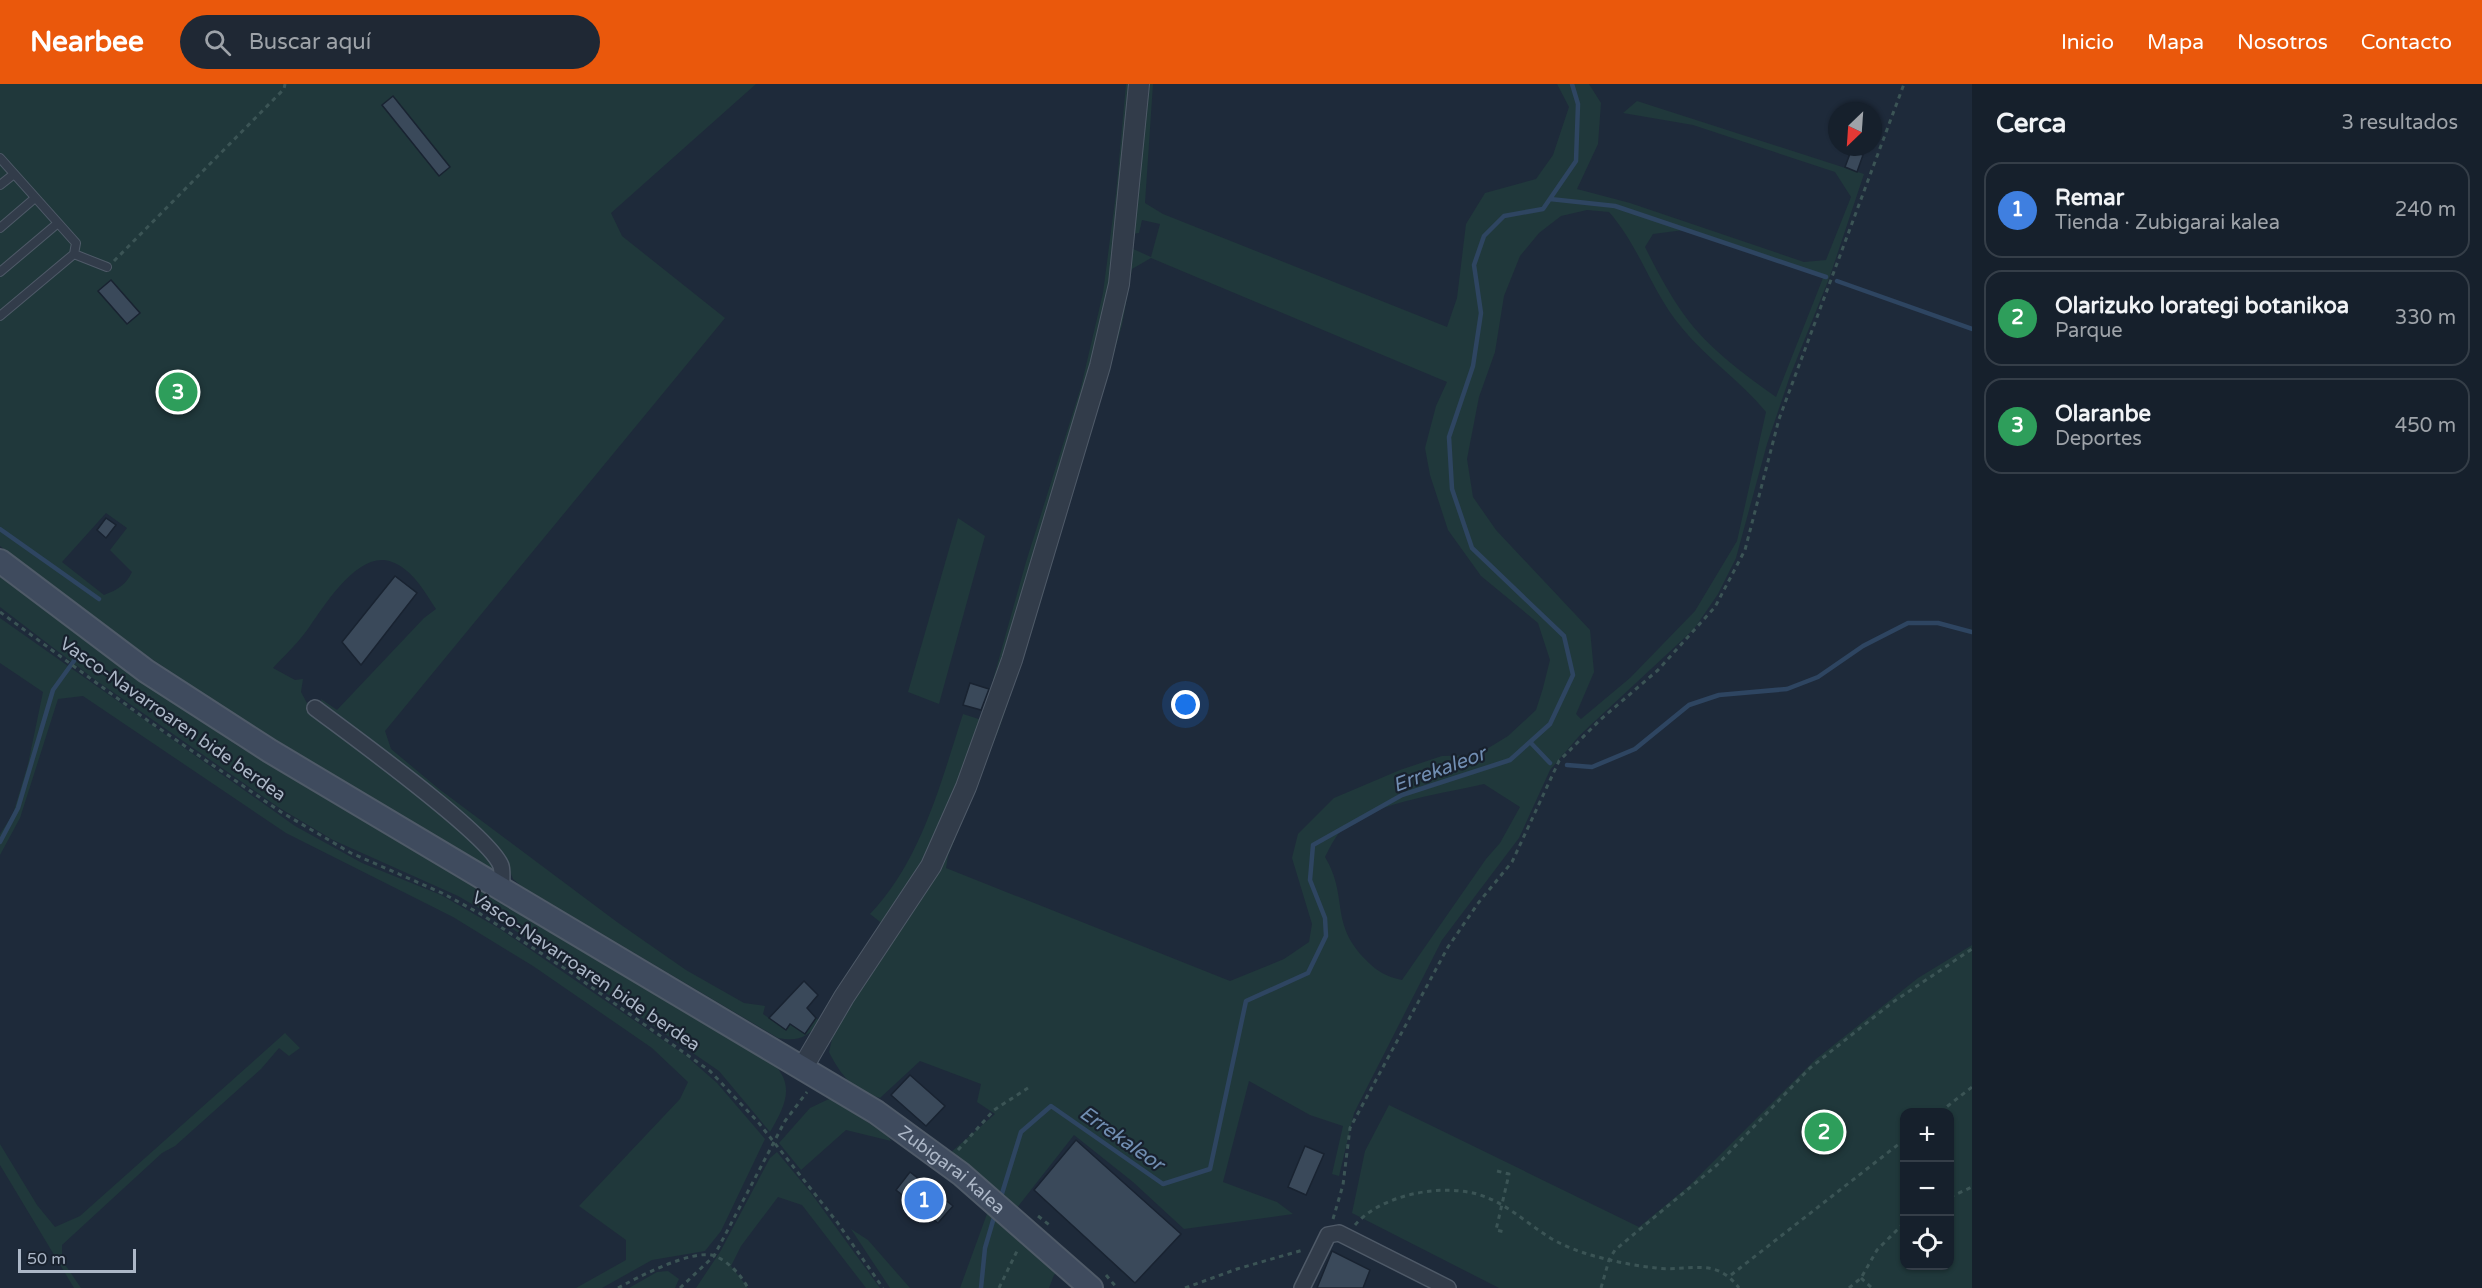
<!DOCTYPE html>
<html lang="es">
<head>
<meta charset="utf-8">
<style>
	:root { --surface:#16202c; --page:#1f2834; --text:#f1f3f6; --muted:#9ea3a9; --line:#353e48; --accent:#ea580c }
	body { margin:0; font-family:"Varela Round",sans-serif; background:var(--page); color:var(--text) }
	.controls { position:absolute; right:18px; bottom:18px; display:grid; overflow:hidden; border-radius:12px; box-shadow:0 2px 4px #0004 }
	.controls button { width:54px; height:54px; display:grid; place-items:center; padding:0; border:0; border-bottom:2px solid var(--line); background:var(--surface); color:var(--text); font:30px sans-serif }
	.compass { position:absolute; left:1828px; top:18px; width:54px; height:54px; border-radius:50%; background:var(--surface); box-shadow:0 2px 4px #0004; rotate:205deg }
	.scale { position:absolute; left:18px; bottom:15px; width:118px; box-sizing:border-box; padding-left:6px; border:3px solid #acb7c7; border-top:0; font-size:16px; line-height:21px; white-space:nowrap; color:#acb7c7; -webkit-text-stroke:4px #18212e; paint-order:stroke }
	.you { position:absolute; left:1186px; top:621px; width:21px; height:21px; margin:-15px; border:4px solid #fff; border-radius:50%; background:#1a73e8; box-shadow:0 0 0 9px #1a73e833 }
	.badge { display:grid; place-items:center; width:39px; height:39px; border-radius:50%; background:var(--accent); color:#fff; font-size:20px; font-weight:700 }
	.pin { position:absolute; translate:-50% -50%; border:3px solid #fff; box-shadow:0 2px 6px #0006 }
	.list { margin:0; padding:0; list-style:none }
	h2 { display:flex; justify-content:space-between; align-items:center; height:78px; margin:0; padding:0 24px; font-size:26px }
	h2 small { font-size:20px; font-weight:400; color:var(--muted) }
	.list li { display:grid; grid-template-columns:39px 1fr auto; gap:18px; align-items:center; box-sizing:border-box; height:96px; margin:0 12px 12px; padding:0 12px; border:2px solid var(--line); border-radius:18px }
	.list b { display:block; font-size:22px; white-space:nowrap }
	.list p { margin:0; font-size:20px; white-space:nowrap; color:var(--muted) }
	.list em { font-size:20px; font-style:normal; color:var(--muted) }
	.icon { flex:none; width:33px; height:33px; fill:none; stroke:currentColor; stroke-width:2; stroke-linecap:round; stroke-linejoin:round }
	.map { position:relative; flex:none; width:1972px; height:1204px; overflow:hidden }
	header { display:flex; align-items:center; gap:36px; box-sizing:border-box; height:84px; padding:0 30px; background:var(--accent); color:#fff }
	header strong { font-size:28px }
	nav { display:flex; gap:33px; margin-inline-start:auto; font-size:21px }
	.search { width:420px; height:54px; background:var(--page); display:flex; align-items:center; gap:15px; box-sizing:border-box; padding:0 21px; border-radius:33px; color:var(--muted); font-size:22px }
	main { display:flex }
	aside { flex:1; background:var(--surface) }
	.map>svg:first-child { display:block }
</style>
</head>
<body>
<header>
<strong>Nearbee</strong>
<div class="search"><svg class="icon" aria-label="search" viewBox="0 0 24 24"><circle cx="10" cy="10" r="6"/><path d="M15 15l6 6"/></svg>Buscar aquí</div>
<nav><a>Inicio</a><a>Mapa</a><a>Nosotros</a><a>Contacto</a></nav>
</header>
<main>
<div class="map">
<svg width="1972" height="1204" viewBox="0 0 1972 1204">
	<rect width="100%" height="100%" fill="#1e2a3a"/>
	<path fill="#20383b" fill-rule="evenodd" d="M0,0H756L611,129L622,152L725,234L385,647L391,665L439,705L617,838L686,886L744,919L765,922L763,930L786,946L790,940L805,950L816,934L821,938C807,953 799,958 778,954L521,802L513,795L508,782L322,621L321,615L337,626L424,534L436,525C425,508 412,485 392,478C359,465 325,521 310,542C300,557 285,571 273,584L295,596L303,595L301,608L308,621L468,748L497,785H492C322,685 153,587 0,462ZM106,429L127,444L110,466L132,488C126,501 117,506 104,511L62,478Z
		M1126,0H1131L1117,150L1104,239L998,598L993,596L1026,478L1081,303L1103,209L1116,109Z
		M1145,0H1153L1145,119L1163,130L1447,243L1457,214L1466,140L1485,109L1536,95L1553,71L1569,23L1557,0H1589L1601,19L1598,60L1577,105L1630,119L1804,178L1826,176L1851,113L1835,88L1693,41L1623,29L1637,17L1864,90L1830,192L1790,292L1767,360L1736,474L1718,510L1694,545L1580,651L1550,686L1519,754L1442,856L1354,1029L1339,1092L1332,1090L1343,1042L1310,1031L1249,997L1223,1098L1277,1118L1293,1130L1184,1145L1133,1098L1074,1051L1016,1125L950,1069L995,1030L977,1018L981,1000L920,977L880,1014C854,1007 841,992 829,968L834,947L945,765L1131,164L1151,173L1160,140L1142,136L1139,149L1132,150ZM1587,126L1609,128C1640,163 1652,209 1682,244C1707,275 1741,297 1766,328L1737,457L1695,527L1630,594L1581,635L1576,630L1594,588L1590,546L1496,446L1473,413L1467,375L1479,313L1495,268L1504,212L1520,172L1539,149L1561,132ZM1684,146L1823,194L1776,313C1745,291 1707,263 1685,232C1669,210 1657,187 1645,163L1653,150ZM1151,174L1447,298L1436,322L1425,364L1430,391L1448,446L1481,492L1538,539L1550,576L1543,604L1536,626L1508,652L1477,671L1442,672L1400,686L1334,714L1298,750L1292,774L1312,840L1309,858L1284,875L1230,897L946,784L948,772L999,645L1034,540L1122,241L1132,185ZM1484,700L1520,723L1500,759L1486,775L1402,896C1385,892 1378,888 1366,876C1329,839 1349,813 1325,773C1331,761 1338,747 1349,739C1384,718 1444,709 1484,700Z
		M958,434L985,452L939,620L908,608Z
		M0,492L93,562L238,662L768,975C797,998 786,1021 770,1048L719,987L501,837L458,812L333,756L278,723L94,595L0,523Z
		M0,534L295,742L362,779L441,811L500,845L685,971L717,999L765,1055L721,1147L705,1167L652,1176L602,1204H576L626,1176V1156L579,1122L680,1015L688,998L652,964L533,882L453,833L286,749L83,612L58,615L20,734L0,771V750L13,730L28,680L43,608L0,579Z
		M963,630L985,637L937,754L884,841L870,830C921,777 941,698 963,630Z
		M1972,861V1204H1499L1352,1129L1365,1067L1389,1021L1639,1143L1690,1101L1816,975L1918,894ZM1904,1028H1950V1182H1904Z
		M285,949L300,964L289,972L279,964L261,985L175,1062L162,1069L62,1161V1176L81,1204H74L0,1081V1060L37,1121L55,1143L80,1132Z
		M829,1015L844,1022L888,1052L891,1057L846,1046L801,1086L779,1059L810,1024Z
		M777,1068L811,1109L880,1204H866L802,1121L778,1113L741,1162L731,1182L748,1204H696L720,1168L770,1074Z
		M988,1127L1060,1186L1054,1191L1049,1204H960Z
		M851,1145L868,1156L910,1204H890Z
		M668,1187L679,1195L675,1204H629L657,1188Z"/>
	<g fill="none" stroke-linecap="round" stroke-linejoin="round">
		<path stroke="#2e4561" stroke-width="4.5" d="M1550,115L1615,122L1826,193
			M1837,197L1972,245
			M0,445L99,515
			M1530,658L1550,679
			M1567,681L1592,683L1635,665L1689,621L1719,611L1787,605L1818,593L1863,562L1908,539H1938L1972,548
			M0,758L18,724L53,606L79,570
			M1000,1116L1021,1048L1051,1022L1163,1100L1210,1085L1246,917L1308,889L1326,852L1325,834L1310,796L1313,761L1402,711L1510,676L1550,640L1573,591L1564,552L1472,464L1452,405L1449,353L1473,282L1481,229L1474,181L1484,152L1504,132L1543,125L1576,77L1578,20L1572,0
			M981,1204L985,1164L995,1130"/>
	</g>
	<path fill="#3a495a" stroke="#192331" stroke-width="1.5" d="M393,12L450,83L439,92L382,21Z
		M1851,67L1863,71L1857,88L1845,83Z
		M111,196L140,229L127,240L98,207Z
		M106,434L116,441L106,454L97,446Z
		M395,492L417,509L361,581L342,558Z
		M970,599L989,605L981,626L963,621Z
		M804,897L818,911L807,924L816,934L805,950L790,940L786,946L769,934Z
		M910,991L945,1022L926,1042L891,1011Z
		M1076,1056L1181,1150L1135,1199L1034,1106Z
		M1305,1062L1324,1070L1306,1111L1288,1103Z
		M910,1088L953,1122L938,1139L896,1106Z
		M1332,1167L1370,1186L1363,1204H1317Z"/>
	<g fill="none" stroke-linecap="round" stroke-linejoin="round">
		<g stroke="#4f5a68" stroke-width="10">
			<path id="service" d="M0,74L76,159L74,170L0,232
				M0,101L14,90
				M0,144L35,114
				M74,170L107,183
				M0,188L58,139"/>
		</g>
		<g stroke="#4f5a68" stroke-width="18">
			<path id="minor" d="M315,624C348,649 490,751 501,782C503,788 501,798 502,805
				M1302,1204L1328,1151L1339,1149L1448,1204"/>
		</g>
		<g stroke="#4f5a68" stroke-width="22">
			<path id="tertiary" d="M803,983L844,913L931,782L966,703L1012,576L1100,282L1119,200L1139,0"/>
		</g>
		<g stroke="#4f5a68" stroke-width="26">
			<g id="secondary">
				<path id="s1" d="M0,477L146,587L270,667L876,1028L961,1090L1091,1204"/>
			</g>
		</g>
		<path stroke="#3b5455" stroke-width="3" stroke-dasharray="4.5 4.5" stroke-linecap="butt" d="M114,177L284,5L285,0
			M0,528L147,636L281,728L351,769L442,809L479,829L570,888L710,987L758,1038L837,1138L883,1204
			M1940,1028L1972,1003
			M958,1066L994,1026L1028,1004
			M1497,1087L1509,1090L1496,1146L1505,1148
			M1950,1113L1972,1103
			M1038,1132L1052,1143
			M1333,1135L1343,1101L1350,1044L1448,863L1479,818L1512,778L1559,677L1600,636L1658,586L1715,523L1745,466L1779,335L1904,0
			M1355,1141C1378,1114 1427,1103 1460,1107C1498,1110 1521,1136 1552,1155C1566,1163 1582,1169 1598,1173C1617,1178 1637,1182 1656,1184C1690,1188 1715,1172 1739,1204
			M1106,1191L1117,1204
			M1731,1191L1904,1056
			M1861,1194L1872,1204
			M618,1204C638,1193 694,1164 715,1172C729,1178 741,1191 748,1204
			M680,1204L714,1172L785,1037L807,1008
			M999,1204L1018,1165
			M1185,1204L1237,1185L1303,1166
			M1601,1204L1609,1176L1615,1166L1717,1081L1810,984L1893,918L1972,865
			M1849,1204L1861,1194L1877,1166L1904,1139"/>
		<use href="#service" stroke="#323c4a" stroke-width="8"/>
		<use href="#minor" stroke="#323c4a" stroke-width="15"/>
		<use href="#tertiary" stroke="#323c4a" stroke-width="20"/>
		<use href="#secondary" stroke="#3f4b5e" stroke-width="22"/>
	</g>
	<g text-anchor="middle" stroke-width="4.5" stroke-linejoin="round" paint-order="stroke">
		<g font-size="18" fill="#acb7c7" stroke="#18212e">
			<text transform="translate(173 635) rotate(35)" y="6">Vasco-Navarroaren bide berdea</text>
			<text transform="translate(586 887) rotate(34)" y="6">Vasco-Navarroaren bide berdea</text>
			<text dy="6" stroke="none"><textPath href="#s1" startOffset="1131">Zubigarai kalea</textPath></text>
		</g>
		<g font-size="20" font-style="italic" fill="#718eb2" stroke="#18212e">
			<text transform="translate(1439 685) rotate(-20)" y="7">Errekaleor</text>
			<text transform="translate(1122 1054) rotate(35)" y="7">Errekaleor</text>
		</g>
	</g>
</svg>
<div class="controls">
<button>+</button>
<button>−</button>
<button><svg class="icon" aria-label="locate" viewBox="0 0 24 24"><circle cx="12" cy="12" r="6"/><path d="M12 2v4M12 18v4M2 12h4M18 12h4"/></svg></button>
</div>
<svg class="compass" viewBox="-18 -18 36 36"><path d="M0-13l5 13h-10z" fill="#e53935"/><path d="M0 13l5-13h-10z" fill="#9ea3a9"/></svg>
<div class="scale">50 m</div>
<div class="you"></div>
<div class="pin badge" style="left:924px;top:1116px;background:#3f7fe0">1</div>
<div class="pin badge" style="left:1824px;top:1048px;background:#2e9e5b">2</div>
<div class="pin badge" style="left:178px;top:308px;background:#2e9e5b">3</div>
</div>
<aside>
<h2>Cerca<small>3 resultados</small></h2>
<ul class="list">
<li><span class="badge" style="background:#3f7fe0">1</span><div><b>Remar</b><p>Tienda · Zubigarai kalea</p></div><em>240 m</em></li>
<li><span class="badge" style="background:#2e9e5b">2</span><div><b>Olarizuko lorategi botanikoa</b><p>Parque</p></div><em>330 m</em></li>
<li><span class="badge" style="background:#2e9e5b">3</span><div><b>Olaranbe</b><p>Deportes</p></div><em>450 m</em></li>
</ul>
</aside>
</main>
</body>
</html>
